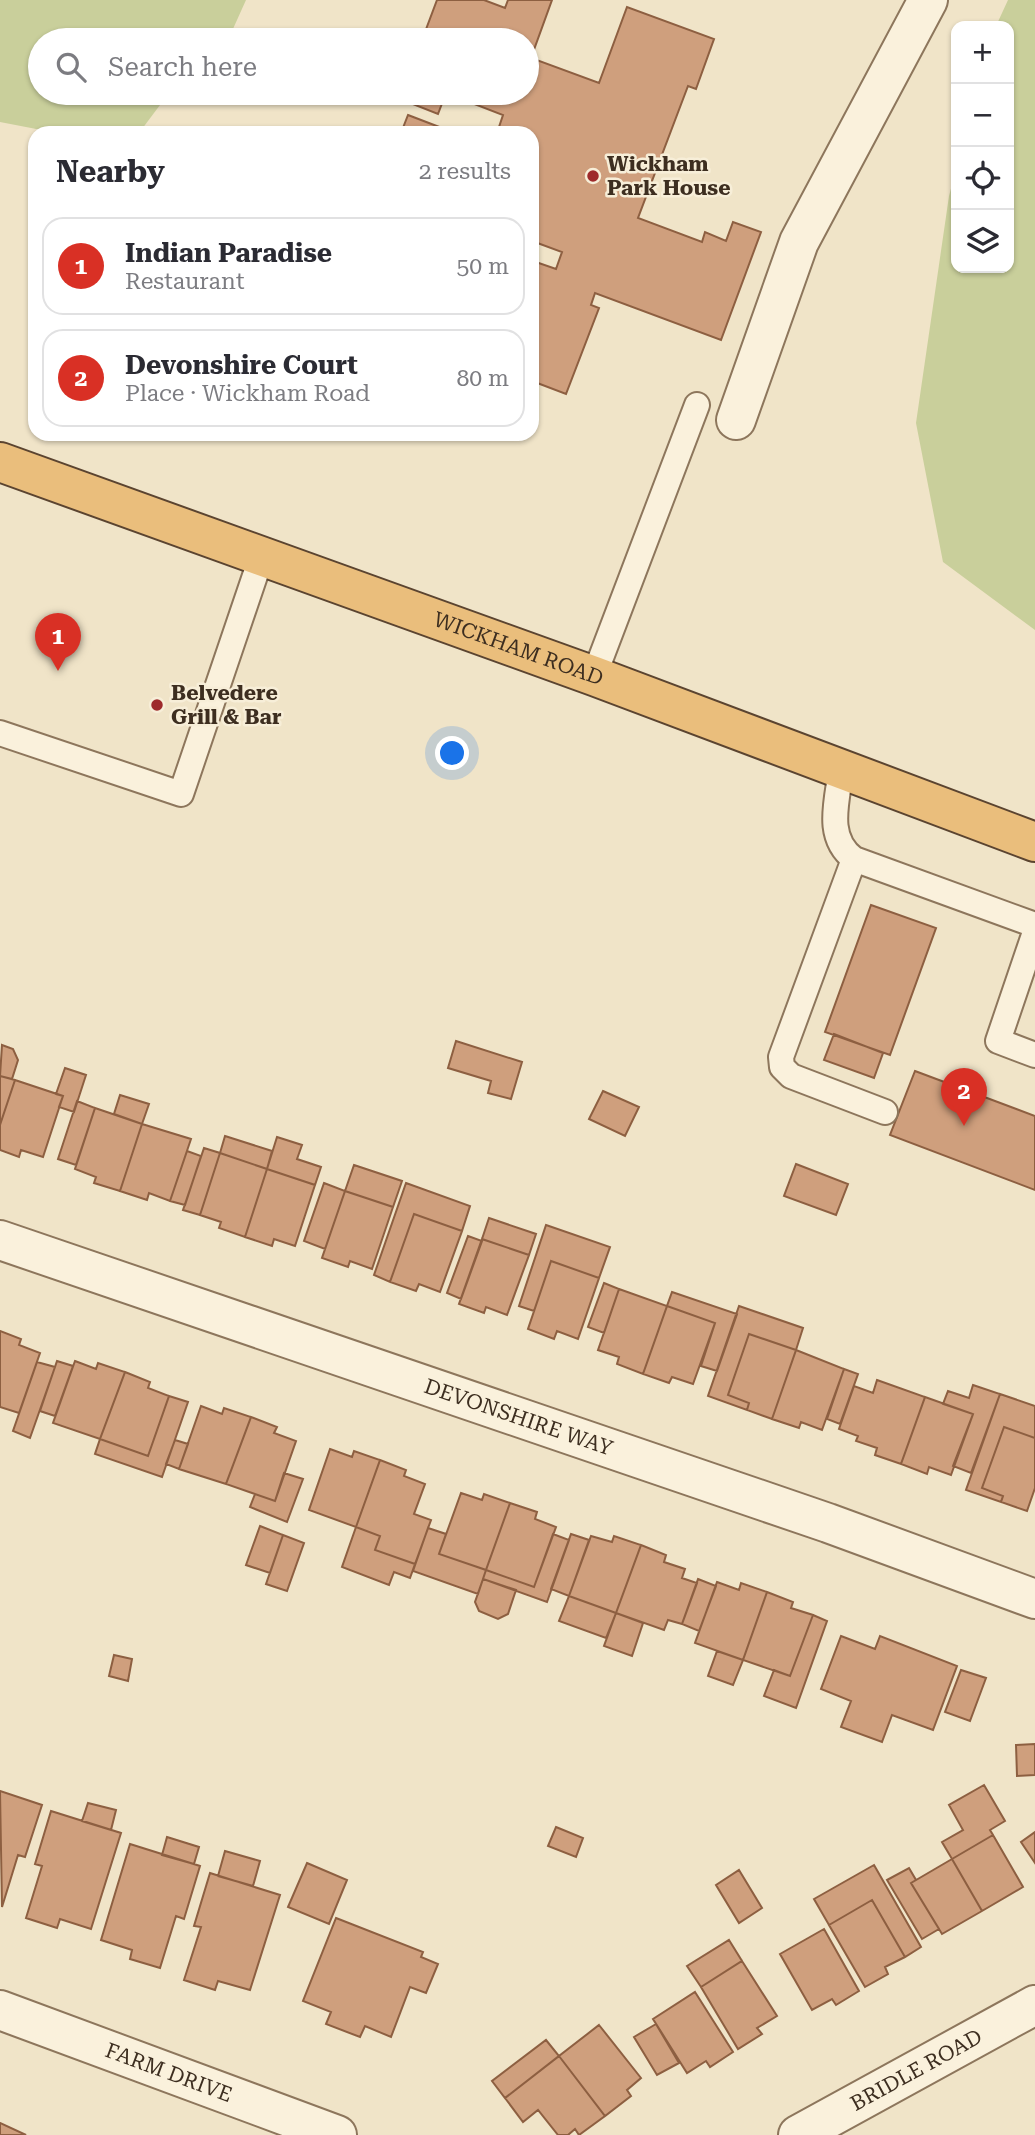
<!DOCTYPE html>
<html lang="en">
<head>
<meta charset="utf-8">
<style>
	:root { --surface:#fff; --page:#f7f7f7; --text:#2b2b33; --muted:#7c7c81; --line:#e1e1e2; --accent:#d93025 }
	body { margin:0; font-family:"Roboto Serif",serif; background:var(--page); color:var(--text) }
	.controls { position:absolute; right:21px; top:21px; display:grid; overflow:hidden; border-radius:14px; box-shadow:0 2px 5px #0004 }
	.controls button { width:63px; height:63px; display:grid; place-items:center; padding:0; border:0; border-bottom:2px solid var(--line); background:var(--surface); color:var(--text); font:35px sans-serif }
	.you { position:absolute; left:453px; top:754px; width:24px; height:24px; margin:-18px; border:5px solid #fff; border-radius:50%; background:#1a73e8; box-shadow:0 0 0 10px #1a73e833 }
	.badge { display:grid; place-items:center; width:46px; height:46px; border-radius:50%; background:var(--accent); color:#fff; font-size:23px; font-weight:700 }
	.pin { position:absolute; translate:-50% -58px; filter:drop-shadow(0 2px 4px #0008) }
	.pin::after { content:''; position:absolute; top:37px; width:24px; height:21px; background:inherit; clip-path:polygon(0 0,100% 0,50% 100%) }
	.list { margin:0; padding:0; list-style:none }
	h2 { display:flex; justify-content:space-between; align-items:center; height:91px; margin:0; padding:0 28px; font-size:30px }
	h2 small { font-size:23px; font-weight:400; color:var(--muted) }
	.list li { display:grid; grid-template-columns:46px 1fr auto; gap:21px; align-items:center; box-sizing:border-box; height:98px; margin:0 14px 14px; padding:0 14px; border:2px solid var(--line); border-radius:21px }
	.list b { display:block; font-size:26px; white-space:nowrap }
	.list p { margin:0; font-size:23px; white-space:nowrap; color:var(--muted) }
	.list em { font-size:23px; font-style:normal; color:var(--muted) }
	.icon { flex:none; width:38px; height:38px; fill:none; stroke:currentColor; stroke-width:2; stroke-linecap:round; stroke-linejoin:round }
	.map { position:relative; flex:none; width:1035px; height:2135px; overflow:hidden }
	.search { position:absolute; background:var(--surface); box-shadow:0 2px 5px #0004; left:28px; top:28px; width:511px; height:77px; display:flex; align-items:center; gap:18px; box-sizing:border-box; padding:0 24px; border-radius:38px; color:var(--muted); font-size:26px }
	.panel { position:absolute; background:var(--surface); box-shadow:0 2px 5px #0004; left:28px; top:126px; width:511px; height:315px; border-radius:21px }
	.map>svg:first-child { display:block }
</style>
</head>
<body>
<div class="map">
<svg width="1035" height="2135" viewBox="0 0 1035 2135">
	<rect width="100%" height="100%" fill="#f0e4c8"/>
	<path fill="#c9cf9b" d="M0,0H246L228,40H188L183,29L180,40H40V93H169L139,133H57L0,122Z
		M1008,0H1035V630L943,562L916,423L949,196L956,170V268H1009V26H996Z"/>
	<path fill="#cf9f7d" stroke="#8d5f41" stroke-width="2" d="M437,0H484L505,8L508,0H552L531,58L599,83L627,7L714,39L696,89L688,86L638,218L702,242L705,232L726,241L733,222L761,232L721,340L595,293L591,305L599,308L566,394L532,381V263L533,261L556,269L562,252L532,241V133H497L503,115L446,93L438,114L400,99L403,93H527V40H422Z
		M408,115L455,133H401Z
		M871,905L936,928L890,1055L825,1032Z
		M834,1034L883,1053L874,1078L824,1060Z
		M456,1041L522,1062L511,1099L488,1093L491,1081L448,1068Z
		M2,1045L13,1049L18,1060L12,1079L0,1076Z
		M65,1068L86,1075L74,1112L59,1107L63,1096L56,1094Z
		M915,1071L1035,1116V1190L890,1135Z
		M0,1076L15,1080L0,1125Z
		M15,1080L63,1096L43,1157L21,1150L19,1157L0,1150V1125Z
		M603,1091L639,1107L625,1136L589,1119Z
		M120,1095L149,1104L142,1124L114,1114Z
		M77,1101L95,1108L76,1165L58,1159Z
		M95,1108L142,1124L120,1191L94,1183L96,1177L75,1169Z
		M142,1124L191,1139L170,1201L149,1193L147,1200L120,1191Z
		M225,1136L272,1151L267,1169L220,1153Z
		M277,1137L302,1145L297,1159L321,1167L315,1185L267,1169Z
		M204,1148L220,1153L200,1215L183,1210Z
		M187,1151L201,1156L185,1205L170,1201Z
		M220,1153L267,1169L245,1237L219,1228L221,1222L200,1215Z
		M796,1164L848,1184L836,1215L784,1196Z
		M354,1165L402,1181L393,1207L345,1191Z
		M267,1169L315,1185L295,1246L274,1239L272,1246L245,1237Z
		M324,1183L345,1191L325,1249L304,1241Z
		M406,1183L470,1206L462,1231L414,1214L390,1282L374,1275Z
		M345,1191L393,1207L372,1269L350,1261L348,1267L322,1258Z
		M414,1214L462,1231L440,1292L419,1284L416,1291L390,1282Z
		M489,1218L536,1234L529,1255L482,1239Z
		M546,1225L610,1247L599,1278L551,1261L534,1311L519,1306Z
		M468,1236L482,1241L461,1299L447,1293Z
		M482,1239L529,1255L507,1315L486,1307L484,1313L459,1304Z
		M551,1261L599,1278L578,1339L557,1331L554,1339L528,1329Z
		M604,1283L619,1289L604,1333L588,1327Z
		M619,1289L667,1306L643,1374L617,1364L619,1357L598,1350Z
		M672,1292L737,1314L717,1371L701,1366L715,1323L667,1306Z
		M667,1306L715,1323L693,1384L672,1377L669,1383L643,1374Z
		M739,1306L803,1328L796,1350L749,1334L728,1395L749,1403L747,1410L708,1396Z
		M0,1331L21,1339L19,1345L40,1353L19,1413L0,1407Z
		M749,1334L796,1350L772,1419L747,1410L749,1403L728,1395Z
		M796,1350L844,1369L822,1430L801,1422L799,1428L772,1419Z
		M57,1361L73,1366L55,1416L40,1411Z
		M75,1361L96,1369L98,1363L125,1372L100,1439L53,1423Z
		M37,1362L55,1367L30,1438L13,1431Z
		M844,1369L858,1374L840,1424L827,1419Z
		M125,1372L150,1382L148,1388L169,1396L148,1456L100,1439Z
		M877,1380L925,1397L901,1464L875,1455L877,1448L856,1441L858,1436L839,1429L854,1386L873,1393Z
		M973,1385L1000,1394L971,1473L953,1466L973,1414L943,1404L948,1391L969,1398Z
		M1000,1394L1035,1406V1438L1004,1427L982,1488L1003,1496L1001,1502L966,1490Z
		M169,1396L188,1402L162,1477L95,1454L100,1439L148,1456Z
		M925,1397L973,1414L951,1475L929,1467L927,1474L901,1464Z
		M201,1406L222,1414L224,1408L251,1417L226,1484L179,1469Z
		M251,1417L277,1427L274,1433L296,1441L275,1501L226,1484Z
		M1004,1427L1035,1438V1488L1027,1511L1001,1502L1003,1496L982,1488Z
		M175,1440L188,1444L179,1469L166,1464Z
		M330,1449L352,1457L354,1451L380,1460L356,1527L309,1510Z
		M380,1460L406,1470L404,1476L425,1484L414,1514L431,1520L415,1564L375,1550L380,1536L356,1527Z
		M284,1473L303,1479L287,1522L250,1507L255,1494L275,1501Z
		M461,1493L482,1500L484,1494L510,1503L486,1570L439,1554Z
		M510,1503L537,1512L535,1519L556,1527L534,1587L486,1570Z
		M260,1526L283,1535L270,1573L246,1565Z
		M356,1527L380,1536L375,1550L415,1564L410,1578L394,1572L389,1585L342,1567Z
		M428,1528L446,1534L439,1554L486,1570L478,1594L413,1571Z
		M553,1534L569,1540L547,1602L483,1579L486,1570L534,1587Z
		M571,1534L589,1540L569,1596L551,1589Z
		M283,1535L304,1543L287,1591L266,1584Z
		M591,1536L612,1542L614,1536L641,1545L616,1613L569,1596Z
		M641,1545L666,1555L664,1562L685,1569L682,1578L697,1583L682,1624L668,1620L664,1630L616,1613Z
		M483,1579L516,1590L508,1614L498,1619L479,1611L475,1602Z
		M698,1579L716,1586L699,1631L682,1624Z
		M717,1582L739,1590L741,1583L767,1592L743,1660L695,1643Z
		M767,1592L793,1602L791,1608L813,1615L790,1676L743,1660Z
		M569,1596L616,1613L606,1638L559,1621Z
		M616,1613L643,1623L632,1656L604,1646Z
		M813,1615L827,1621L796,1708L764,1696L774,1670L790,1676Z
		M841,1636L875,1649L880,1636L957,1666L933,1730L892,1715L882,1742L841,1727L851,1701L821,1689Z
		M717,1651L743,1660L733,1685L708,1676Z
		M114,1655L132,1659L128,1681L109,1676Z
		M961,1670L986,1678L970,1721L945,1712Z
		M1035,1744V1775L1017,1776L1016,1745Z
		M984,1785L1005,1821L990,1830L993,1835L952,1859L942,1842L963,1830L949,1805Z
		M0,1791L42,1805L25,1857L18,1855L2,1907Z
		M88,1803L116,1810L111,1830L82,1821Z
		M51,1811L121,1833L91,1929L60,1919L57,1928L26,1918L42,1866L35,1864Z
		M556,1827L583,1838L576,1857L548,1846Z
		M1035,1832V1863L1021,1842Z
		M993,1835L1023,1887L982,1911L952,1859Z
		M167,1837L199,1847L194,1864L162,1855Z
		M130,1844L200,1866L184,1919L176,1916L160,1968L130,1959L132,1950L101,1940Z
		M225,1851L260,1861L253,1886L218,1876Z
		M952,1859L982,1911L942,1934L911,1883Z
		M307,1863L347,1880L329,1924L288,1907Z
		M874,1865L921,1947L905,1957L872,1900L829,1925L814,1899Z
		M909,1868L916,1880L911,1883L939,1929L922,1939L887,1880Z
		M739,1870L762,1908L739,1923L716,1885Z
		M210,1873L280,1895L250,1990L218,1981L215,1990L184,1980L201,1927L194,1926Z
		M872,1900L905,1957L885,1967L888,1974L865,1987L829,1925Z
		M336,1918L423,1952L421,1957L438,1964L426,1993L410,1987L391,2037L365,2026L360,2037L326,2024L331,2012L303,2001Z
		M824,1929L859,1991L836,2005L832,1999L812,2010L780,1954Z
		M729,1940L742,1961L701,1987L687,1966Z
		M742,1961L777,2016L757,2028L762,2034L738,2049L701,1987Z
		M695,1992L733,2052L710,2067L706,2061L687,2073L653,2019Z
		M656,2024L679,2063L657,2075L634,2037Z
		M599,2025L641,2078L627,2090L631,2096L605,2116L559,2056Z
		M546,2040L559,2056L505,2098L492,2081Z
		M559,2056L605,2116L579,2135L575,2129L568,2135H558L538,2110L523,2122L505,2098Z
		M0,2123L26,2135H0Z"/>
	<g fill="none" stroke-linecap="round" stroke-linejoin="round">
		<g stroke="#8d765c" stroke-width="28">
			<path id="service" d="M594,676L697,405
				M0,733L181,794L262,555
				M841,770C837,802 825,837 854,859L1035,925
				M854,859L781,1057L782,1067L791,1076L885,1112
				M1035,932L998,1041L1035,1055"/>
		</g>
		<g stroke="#8d765c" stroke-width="42">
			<g id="minor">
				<path d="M736,420L799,242L928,0"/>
				<path id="s1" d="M0,1240L828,1523L1035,1599"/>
				<path id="s2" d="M0,2010L337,2135"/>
				<path id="s3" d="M798,2135L1035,2005"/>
			</g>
		</g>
		<g stroke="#5b4430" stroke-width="42">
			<g id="trunk">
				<path id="s4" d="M0,462L594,676L1035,842"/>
			</g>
		</g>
		<use href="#service" stroke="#faf1dc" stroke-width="24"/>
		<use href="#minor" stroke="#faf1dc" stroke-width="38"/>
		<use href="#trunk" stroke="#eabe7c" stroke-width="38"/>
	</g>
	<g fill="#9e2a2b" stroke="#f7eed8" stroke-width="2.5">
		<circle cx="593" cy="176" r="7"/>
		<circle cx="157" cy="705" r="7"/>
	</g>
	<g text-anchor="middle" stroke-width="5" stroke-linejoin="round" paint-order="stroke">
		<g font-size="21" font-weight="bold" fill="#3d2e20" stroke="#f7eed8" text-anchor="start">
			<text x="607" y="171">Wickham<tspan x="607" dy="24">Park House</tspan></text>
			<text x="171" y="700">Belvedere<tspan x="171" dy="24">Grill &amp; Bar</tspan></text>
		</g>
		<g font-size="21" fill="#3d2e20" stroke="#f7eed8">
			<text dy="7" stroke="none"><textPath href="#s4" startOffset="551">WICKHAM ROAD</textPath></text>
			<text dy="7" stroke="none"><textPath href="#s1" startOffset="548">DEVONSHIRE WAY</textPath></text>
			<text dy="7" stroke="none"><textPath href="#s3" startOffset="135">BRIDLE ROAD</textPath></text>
			<text dy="7" stroke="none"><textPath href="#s2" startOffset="180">FARM DRIVE</textPath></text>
		</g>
	</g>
</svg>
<div class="controls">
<button>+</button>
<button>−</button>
<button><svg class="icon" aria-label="locate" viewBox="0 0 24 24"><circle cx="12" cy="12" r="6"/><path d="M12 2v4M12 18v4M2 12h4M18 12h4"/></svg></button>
<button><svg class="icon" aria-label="layers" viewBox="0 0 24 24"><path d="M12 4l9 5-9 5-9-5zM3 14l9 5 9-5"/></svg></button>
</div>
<div class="you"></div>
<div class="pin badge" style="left:58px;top:671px">1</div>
<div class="pin badge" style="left:964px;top:1126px">2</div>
<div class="search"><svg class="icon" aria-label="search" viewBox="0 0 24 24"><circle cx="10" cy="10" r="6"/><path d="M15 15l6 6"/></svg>Search here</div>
<section class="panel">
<h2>Nearby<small>2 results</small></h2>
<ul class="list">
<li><span class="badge">1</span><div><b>Indian Paradise</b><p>Restaurant</p></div><em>50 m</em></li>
<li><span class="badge">2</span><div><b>Devonshire Court</b><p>Place · Wickham Road</p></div><em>80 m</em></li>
</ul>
</section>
</div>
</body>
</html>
